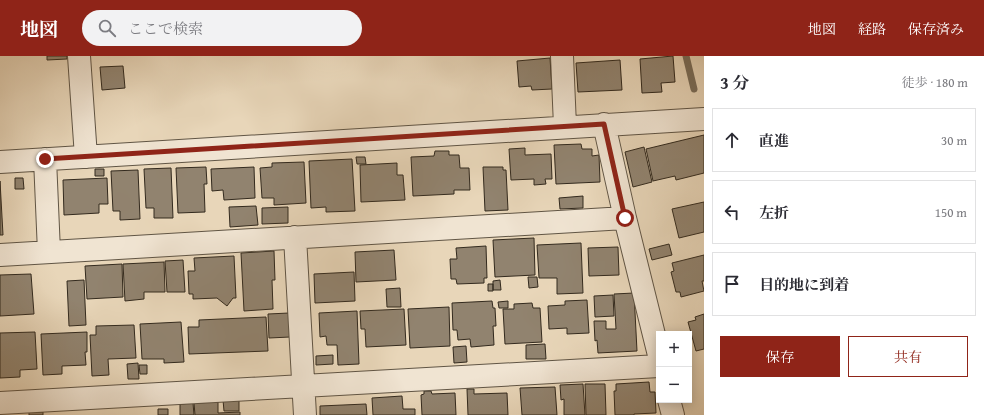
<!DOCTYPE html>
<html lang="ja">
<head>
<meta charset="utf-8">
<style>
	:root { --surface:#fff; --page:#f2f2f3; --text:#2b2b33; --muted:#7c7c81; --line:#e1e1e2; --accent:#8f2418 }
	body { margin:0; font-family:"Gentium Book Plus","Noto Serif JP",serif; background:var(--page); color:var(--text) }
	.controls { position:absolute; right:12px; bottom:12px; display:grid; overflow:hidden; border-radius:0px; box-shadow:0 2px 10px #0003 }
	.controls button { width:36px; height:36px; display:grid; place-items:center; padding:0; border:0; border-bottom:1px solid var(--line); background:var(--surface); color:var(--text); font:20px sans-serif }
	.stop { position:absolute; width:12px; height:12px; margin:-9px; border:3px solid #8f2418; border-radius:50%; background:#fff }
	.stop.end { background:#8f2418; border-color:#fff; box-shadow:0 1px 4px #0008 }
	.list { margin:0; padding:0; list-style:none }
	h2 { display:flex; justify-content:space-between; align-items:center; height:52px; margin:0; padding:0 16px; font-size:17px }
	h2 small { font-size:13px; font-weight:400; color:var(--muted) }
	.list li { display:grid; grid-template-columns:26px 1fr auto; gap:12px; align-items:center; box-sizing:border-box; height:64px; margin:0 8px 8px; padding:0 8px; border:1px solid var(--line); border-radius:0px }
	.list b { display:block; font-size:15px; white-space:nowrap }
	.list em { font-size:13px; font-style:normal; color:var(--muted) }
	.actions { display:flex; gap:8px; padding:12px 16px }
	.actions a { flex:1; padding:9px 0; border:1px solid var(--accent); border-radius:0px; text-align:center; font-size:14px; color:var(--accent) }
	.actions .main { background:var(--accent); color:#fff }
	.icon { flex:none; width:22px; height:22px; fill:none; stroke:currentColor; stroke-width:2; stroke-linecap:round; stroke-linejoin:round }
	.map { position:relative; flex:none; width:704px; height:359px; overflow:hidden }
	header { display:flex; align-items:center; gap:24px; box-sizing:border-box; height:56px; padding:0 20px; background:var(--accent); color:#fff }
	header strong { font-size:19px }
	nav { display:flex; gap:22px; margin-inline-start:auto; font-size:14px }
	.search { width:280px; height:36px; background:var(--page); display:flex; align-items:center; gap:10px; box-sizing:border-box; padding:0 14px; border-radius:22px; color:var(--muted); font-size:15px }
	main { display:flex }
	aside { flex:1; background:var(--surface) }
	.map>svg:first-child { display:block }
</style>
</head>
<body>
<header>
<strong>地図</strong>
<div class="search"><svg class="icon" aria-label="search" viewBox="0 0 24 24"><circle cx="10" cy="10" r="6"/><path d="M15 15l6 6"/></svg>ここで検索</div>
<nav><a>地図</a><a>経路</a><a>保存済み</a></nav>
</header>
<main>
<div class="map">
<svg width="704" height="359" viewBox="0 0 704 359">
	<rect width="100%" height="100%" fill="#e8d6b9"/>
	<filter id="stains"><feTurbulence type="fractalNoise" baseFrequency=".005" numOctaves="4"/><feColorMatrix values="0 0 0 0 .2 0 0 0 0 .09 0 0 0 0 .02 0 0 0 .5 -.17"/></filter>
	<radialGradient id="worn" r=".72"><stop offset=".6" stop-color="#630" stop-opacity="0"/><stop offset="1" stop-color="#630" stop-opacity=".3"/></radialGradient>
	<g fill="none" stroke-linecap="round" stroke-linejoin="round">
		<path stroke="#7a6e5b" stroke-width="7" d="M686,0L694,33"/>
	</g>
	<path fill="#91836f" stroke="#332a1e" d="M47,0H67V3L47,4Z
		M673,0L675,26L661,27L662,36L642,37L640,3Z
		M550,2L552,33L532,34L531,30L519,31L517,5Z
		M620,4L622,34L578,36L576,7Z
		M123,10L125,32L102,34L100,11Z
		M704,79V117L676,124L675,120L653,125L646,93Z
		M581,88L582,93H592V100L599,99L600,126L556,128L554,89Z
		M644,91L652,126L633,131L625,96Z
		M525,92V99L551,98L552,123H545L546,128L534,129V123L511,124L509,93Z
		M435,95H449V99H459L460,112H469L470,134H454V138L413,140L411,101L434,100Z
		M356,101H365L366,108H357Z
		M352,103L355,155L326,156V151L311,152L309,105Z
		M304,106L306,147L274,149V142H262L260,112L272,111V107Z
		M397,107V119H403L405,144L361,146L360,109Z
		M206,111L207,128H204L205,156L178,157L176,112Z
		M254,111L255,142L224,144L223,134L212,135L211,113Z
		M483,111H503V114H506L508,154L485,155Z
		M171,112L173,162H154V152H146L144,113Z
		M95,113H104V120H95Z
		M138,114L140,163L120,164V155H113L111,115Z
		M15,122H23L24,133H15Z
		M107,122L108,148H99V157L64,159L63,124Z
		M0,125L3,179H0Z
		M583,140V152L560,153L559,142Z
		M704,146V176L679,182L672,153Z
		M256,150L258,169L230,171L229,151Z
		M288,151V167L262,168V152Z
		M534,182L535,219L495,221L493,184Z
		M581,187L583,237L557,238V222H539L537,189Z
		M669,188L672,199L652,204L649,193Z
		M486,190L487,222H484V227L457,228L456,223H451L450,203H457L456,192Z
		M618,191L619,219L589,220L588,192Z
		M394,194L396,224L356,226L355,196Z
		M274,195L275,224H272L273,253L244,255L241,197Z
		M704,199V225H702L704,235L681,241L680,236H676L671,216L674,215L672,207Z
		M234,200L236,242H233L227,250L217,242L193,243V238H189L188,215H195L194,202Z
		M183,204L185,236H167L165,205Z
		M164,206L165,236H144V243L125,245L123,208Z
		M122,208L123,241L87,243L85,210Z
		M354,216L355,245L315,247L314,218Z
		M31,218L34,258L0,260V219Z
		M528,221H537L538,231L529,232Z
		M84,224L86,269L69,270L67,225Z
		M500,224L501,234H493V225Z
		M488,228H493V235H488Z
		M400,232L401,251H387L386,233Z
		M634,237L637,295L598,297L597,284L595,285L594,265H606V273H616L614,238Z
		M613,239L614,260L595,261L594,240Z
		M587,244L589,277L567,278V272L549,273L548,250L565,249V245Z
		M492,245L493,252H495L496,270H493L494,289L471,291L470,283L458,284L457,274H453L452,247Z
		M508,245V252H499L498,246Z
		M532,247L533,252H540L542,286L505,288L503,253H514V248Z
		M449,251L450,290L410,292L408,253Z
		M404,253L406,289L366,291L365,273H361L360,255Z
		M357,255L359,308L338,309L337,289H327L326,280L320,281L319,257Z
		M289,257L290,281L269,282L268,258Z
		M704,258V293L696,295L688,266L696,264L695,261Z
		M266,261L268,295L189,298L188,271H199V264Z
		M181,266L184,306L164,307V303H142L140,268Z
		M134,269L136,302L108,303L109,319L92,320L90,279H96V270Z
		M35,276L37,313L20,314V321L0,322V277Z
		M87,276V296H85L86,309L62,310V318L43,319L41,278Z
		M545,288L546,303H526V289Z
		M466,290L467,306L454,307L453,291Z
		M333,299V308L316,309V300Z
		M138,307L139,323H128L127,308Z
		M139,309H147V318H140Z
		M649,326L650,336H655L656,357L634,358V359H615L614,335H616V328Z
		M583,328L585,359H564V343L561,344L560,329Z
		M585,328H605L606,359H586Z
		M555,331L557,359H522L520,332Z
		M467,333H474V338L507,337L508,359H468Z
		M424,335H431L432,338L455,337L456,359H422L421,339L424,338Z
		M402,340L403,353H415V359H373L372,342Z
		M223,344H239V355H224Z
		M218,346V357L240,356V359H195L194,347Z
		M193,347L194,359H180V348Z
		M366,348L367,359H320V350Z
		M158,353H168V359H158Z
		M29,356H43V359H29Z"/>
	<g fill="none" stroke-linecap="round" stroke-linejoin="round">
		<g stroke="#605545" stroke-width="24">
			<path id="minor" d="M79,0L86,101
				M562,0L565,70
				M604,68L625,162L659,299
				M45,103L49,196
				M0,106L704,63
				M295,181L305,359
				M0,199L625,162
				M669,344L673,359
				M0,347L659,310"/>
		</g>
		<use href="#minor" stroke="#f0e4d2" stroke-width="22"/>
	</g>
	<g fill="none" stroke-linecap="round" stroke-linejoin="round">
		<path stroke="#8f2418" stroke-width="5" d="M45,103L604,68L625,162"/>
	</g>
	<rect width="100%" height="100%" filter="url(#stains)"/>
	<rect width="100%" height="100%" fill="url(#worn)"/>
</svg>
<div class="controls">
<button>+</button>
<button>−</button>
</div>
<div class="stop" style="left:625px;top:162px"></div>
<div class="stop end" style="left:45px;top:103px"></div>
</div>
<aside>
<h2>3 分<small>徒歩 · 180 m</small></h2>
<ul class="list">
<li><svg class="icon" aria-label="ahead" viewBox="0 0 24 24"><path d="M12 20V5M6 11l6-6 6 6"/></svg><div><b>直進</b></div><em>30 m</em></li>
<li><svg class="icon" aria-label="left" viewBox="0 0 24 24"><path d="M17 20v-9H6M10 6l-5 5 5 5"/></svg><div><b>左折</b></div><em>150 m</em></li>
<li><svg class="icon" aria-label="arrive" viewBox="0 0 24 24"><path d="M6 21V4h12l-3 4 3 4H6"/></svg><div><b>目的地に到着</b></div></li>
</ul>
<div class="actions"><a class="main">保存</a><a>共有</a></div>
</aside>
</main>
</body>
</html>
